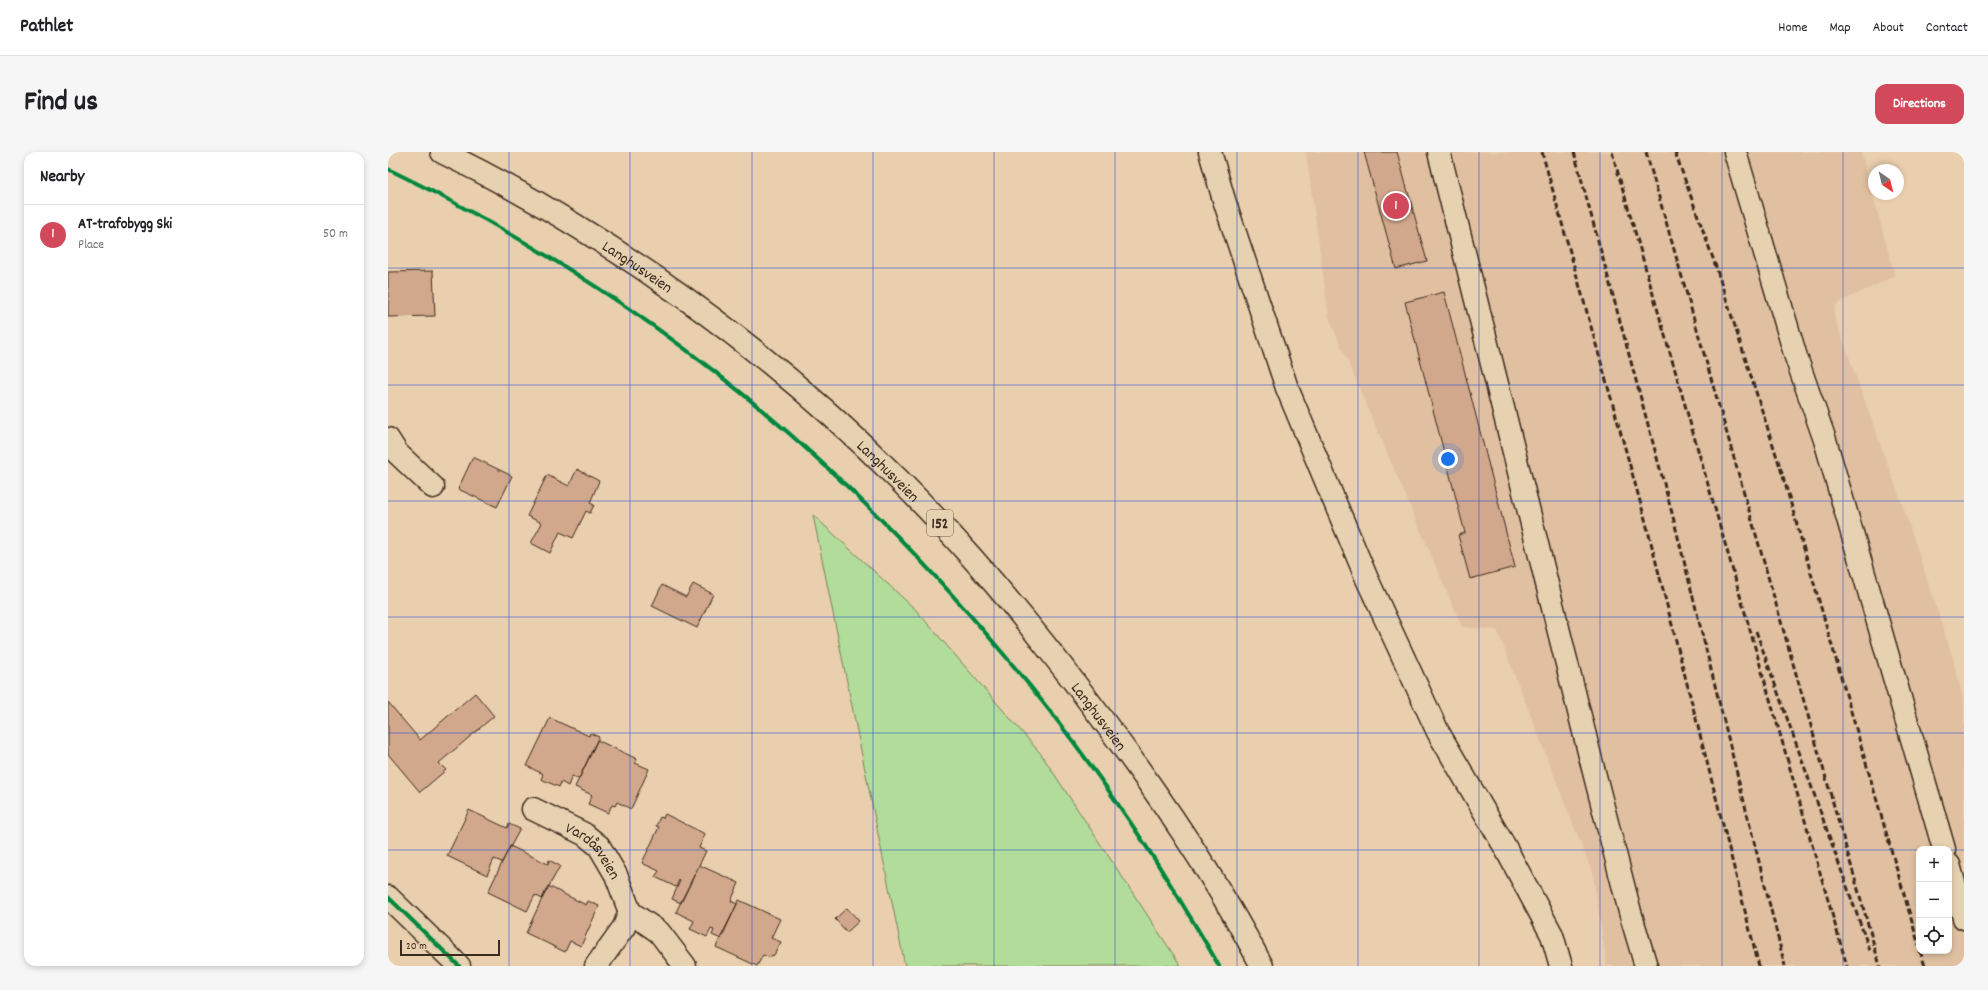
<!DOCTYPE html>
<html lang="en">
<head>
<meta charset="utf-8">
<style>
	:root { --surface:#fff; --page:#f6f6f6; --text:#202124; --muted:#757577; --line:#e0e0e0; --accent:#d1495b }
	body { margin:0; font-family:Dekko,sans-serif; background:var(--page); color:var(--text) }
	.controls { position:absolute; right:12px; bottom:12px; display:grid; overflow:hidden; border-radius:8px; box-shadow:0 2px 6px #0003 }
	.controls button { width:36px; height:36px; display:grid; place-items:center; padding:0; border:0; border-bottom:1px solid var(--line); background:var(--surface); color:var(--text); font:20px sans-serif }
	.compass { position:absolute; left:1480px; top:12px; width:36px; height:36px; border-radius:50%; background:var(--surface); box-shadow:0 2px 6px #0003; rotate:145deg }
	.scale { position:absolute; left:12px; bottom:10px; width:100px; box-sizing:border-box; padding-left:4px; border:2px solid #3b2a1e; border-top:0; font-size:11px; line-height:14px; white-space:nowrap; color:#3b2a1e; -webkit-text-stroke:3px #e6d1b0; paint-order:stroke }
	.you { position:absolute; left:1060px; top:307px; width:14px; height:14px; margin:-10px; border:3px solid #fff; border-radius:50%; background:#1a73e8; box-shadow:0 0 0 6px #1a73e833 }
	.badge { display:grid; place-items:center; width:26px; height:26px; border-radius:50%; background:var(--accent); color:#fff; font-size:13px; font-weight:700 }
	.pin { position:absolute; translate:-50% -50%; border:2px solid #fff; box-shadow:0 1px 4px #0006 }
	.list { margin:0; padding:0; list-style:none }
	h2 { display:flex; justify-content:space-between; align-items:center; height:52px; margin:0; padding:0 16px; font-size:17px }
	h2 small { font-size:13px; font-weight:400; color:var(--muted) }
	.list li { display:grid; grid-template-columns:26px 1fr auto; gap:12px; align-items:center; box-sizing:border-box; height:60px; padding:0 16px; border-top:1px solid var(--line) }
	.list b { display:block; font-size:15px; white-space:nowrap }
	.list p { margin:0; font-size:13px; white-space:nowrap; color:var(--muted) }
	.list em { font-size:13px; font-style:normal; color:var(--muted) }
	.icon { flex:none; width:22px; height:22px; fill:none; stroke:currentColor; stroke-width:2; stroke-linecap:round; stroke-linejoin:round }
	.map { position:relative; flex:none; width:1576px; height:814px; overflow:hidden; border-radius:12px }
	header { display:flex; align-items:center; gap:24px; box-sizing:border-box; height:56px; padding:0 20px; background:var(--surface); border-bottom:1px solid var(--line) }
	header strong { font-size:19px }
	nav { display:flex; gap:22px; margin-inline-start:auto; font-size:14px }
	.intro { display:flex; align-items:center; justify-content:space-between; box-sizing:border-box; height:96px; padding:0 24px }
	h1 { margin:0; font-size:28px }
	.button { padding:10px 18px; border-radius:12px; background:var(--accent); color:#fff; font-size:14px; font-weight:700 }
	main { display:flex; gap:24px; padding:0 24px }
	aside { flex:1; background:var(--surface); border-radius:12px; box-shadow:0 2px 6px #0003 }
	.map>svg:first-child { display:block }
</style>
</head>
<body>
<header>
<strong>Pathlet</strong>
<nav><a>Home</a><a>Map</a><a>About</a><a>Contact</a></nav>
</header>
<div class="intro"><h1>Find us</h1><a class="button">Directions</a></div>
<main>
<aside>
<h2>Nearby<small></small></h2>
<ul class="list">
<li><span class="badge">1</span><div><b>AT-trafobygg Ski</b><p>Place</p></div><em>50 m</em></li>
</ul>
</aside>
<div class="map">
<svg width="1576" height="814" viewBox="0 0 1576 814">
	<rect width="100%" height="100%" fill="#eacfae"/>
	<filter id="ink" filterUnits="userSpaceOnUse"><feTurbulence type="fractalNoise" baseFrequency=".025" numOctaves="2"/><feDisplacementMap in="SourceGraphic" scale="8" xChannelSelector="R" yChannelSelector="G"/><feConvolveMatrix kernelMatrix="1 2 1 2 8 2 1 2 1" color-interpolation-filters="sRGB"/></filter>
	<g filter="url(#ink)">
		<path fill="#e0c0a1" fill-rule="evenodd" d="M918,0H1473L1507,124L1452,150L1447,155L1446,164L1518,363L1564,503L1576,551V814H1219L1205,723L1109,478L1074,475L941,166ZM1531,697H1561V799H1531Z"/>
		<path fill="#b1dc99" stroke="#76835c" d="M425,363L527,457L653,602L793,814H517Z"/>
		<path fill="#d2a88c" stroke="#3b2a1e" d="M976,0H1009L1039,109L1008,117Z
			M45,119L47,164L0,165V120Z
			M1056,140L1127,415L1082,427L1070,383L1077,381L1017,150Z
			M85,305L124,324L109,355L70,337Z
			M189,317L211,329L202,351L206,353L202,361L198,359L185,386L172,380L162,401L143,391L154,371L139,364L159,323L181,334Z
			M305,432L325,442L309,476L264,454L274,433L298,445Z
			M87,541L106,564L51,611L58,618L32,640L0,602V550L32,588Z
			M162,566L201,584L202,581L211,585L191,627L184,624L180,634L173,630L171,635L153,627L155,622L139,614Z
			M209,588L249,607L247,611L261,617L243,657L229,650L227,654L224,653L220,661L200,652L204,643L187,635Z
			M81,658L119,676L121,672L132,677L114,710L106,707L99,723L59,704Z
			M277,662L317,682L311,696L318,699L293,751L284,747L292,729L291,728L288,735L267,725L271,719L254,711L271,675L268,674L272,665L275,666Z
			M122,694L160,712L161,708L172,714L154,747L147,743L139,759L100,740Z
			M311,713L351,731L343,749L349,752L333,787L324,783L326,778L323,777L319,785L302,777L306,769L288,760Z
			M160,734L198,753L200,749L211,754L193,794L182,789L177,800L138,781Z
			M351,748L392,767L383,786L393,790L386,803L380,805L375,803L369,814L328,795Z
			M459,756L471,769L459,780L447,767Z"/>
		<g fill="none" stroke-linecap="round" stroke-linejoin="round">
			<g stroke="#3b2a1e" stroke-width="25">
				<g id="minor">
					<path d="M822,0L836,48L899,236L979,427L1050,580L1117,695L1164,783L1173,814"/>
					<path d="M1051,0L1206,620L1242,760L1258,814"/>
					<path d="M1347,0L1408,205L1437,288L1556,697"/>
					<path d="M0,287L9,301L45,335"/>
					<path id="s1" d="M145,657L196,682L211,694L228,723L242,760L271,780L297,814"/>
					<path d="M1561,713L1576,766"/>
					<path d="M0,745L71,814"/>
					<path d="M208,814L236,775L242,760"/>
				</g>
			</g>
			<g stroke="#3b2a1e" stroke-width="25">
				<g id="major">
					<path id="s2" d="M54,0C220,81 382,198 512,329C579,396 639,468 696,543C762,629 824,718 874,814"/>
				</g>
			</g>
			<use href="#minor" stroke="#e6d1b0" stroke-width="22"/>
			<use href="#major" stroke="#e6d1b0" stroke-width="22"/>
			<path stroke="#3b2a1e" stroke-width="3" stroke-dasharray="6 3" stroke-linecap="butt" d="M1154,0L1257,367L1371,814
				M1186,0L1284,361L1397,814
				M1224,0L1459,814
				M1258,0L1492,814
				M1287,0L1327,112L1394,321L1531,794
				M1368,479L1482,799
				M1532,799L1537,814"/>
			<g stroke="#e6d1b0" stroke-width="6">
				<path id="cycleway" d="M0,17C156,93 304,191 432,309C499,370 560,436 618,505C682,581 737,658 789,743C803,767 818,790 831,814
					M0,745L71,814"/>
			</g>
			<use href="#cycleway" stroke="#00873e" stroke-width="4"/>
		</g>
	</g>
	<path fill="none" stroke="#1d4ed8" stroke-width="1" stroke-opacity="0.55" d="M121,0V814M242,0V814M364,0V814M485,0V814M606,0V814M727,0V814M849,0V814M970,0V814M1091,0V814M1212,0V814M1334,0V814M1455,0V814M0,116H1576M0,233H1576M0,349H1576M0,465H1576M0,581H1576M0,698H1531M1561,698H1576"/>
	<g text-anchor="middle" stroke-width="3.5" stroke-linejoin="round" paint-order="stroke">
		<rect fill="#e6d1b0" stroke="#6e5c4a" stroke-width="1" x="539" y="358" width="26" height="26" rx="3"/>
		<g font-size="15" font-weight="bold" fill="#3b2a1e">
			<text x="552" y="376">152</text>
		</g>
		<g font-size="16" fill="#3b2a1e" stroke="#e6d1b0">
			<text dy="6" stroke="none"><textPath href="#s2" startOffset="227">Langhusveien</textPath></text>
			<text dy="6" stroke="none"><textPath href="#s2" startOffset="551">Langhusveien</textPath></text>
			<text dy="6" stroke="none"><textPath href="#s2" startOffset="875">Langhusveien</textPath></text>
			<text dy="6" stroke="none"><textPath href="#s1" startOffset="75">Vardåsveien</textPath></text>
		</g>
	</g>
</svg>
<div class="controls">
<button>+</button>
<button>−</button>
<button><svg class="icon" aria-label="locate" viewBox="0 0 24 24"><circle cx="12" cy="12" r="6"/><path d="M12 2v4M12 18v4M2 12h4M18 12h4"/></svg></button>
</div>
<svg class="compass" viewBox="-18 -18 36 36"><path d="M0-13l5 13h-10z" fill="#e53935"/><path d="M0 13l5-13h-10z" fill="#757577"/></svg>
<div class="scale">20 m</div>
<div class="you"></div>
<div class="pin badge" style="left:1008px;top:54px">1</div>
</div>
</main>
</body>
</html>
